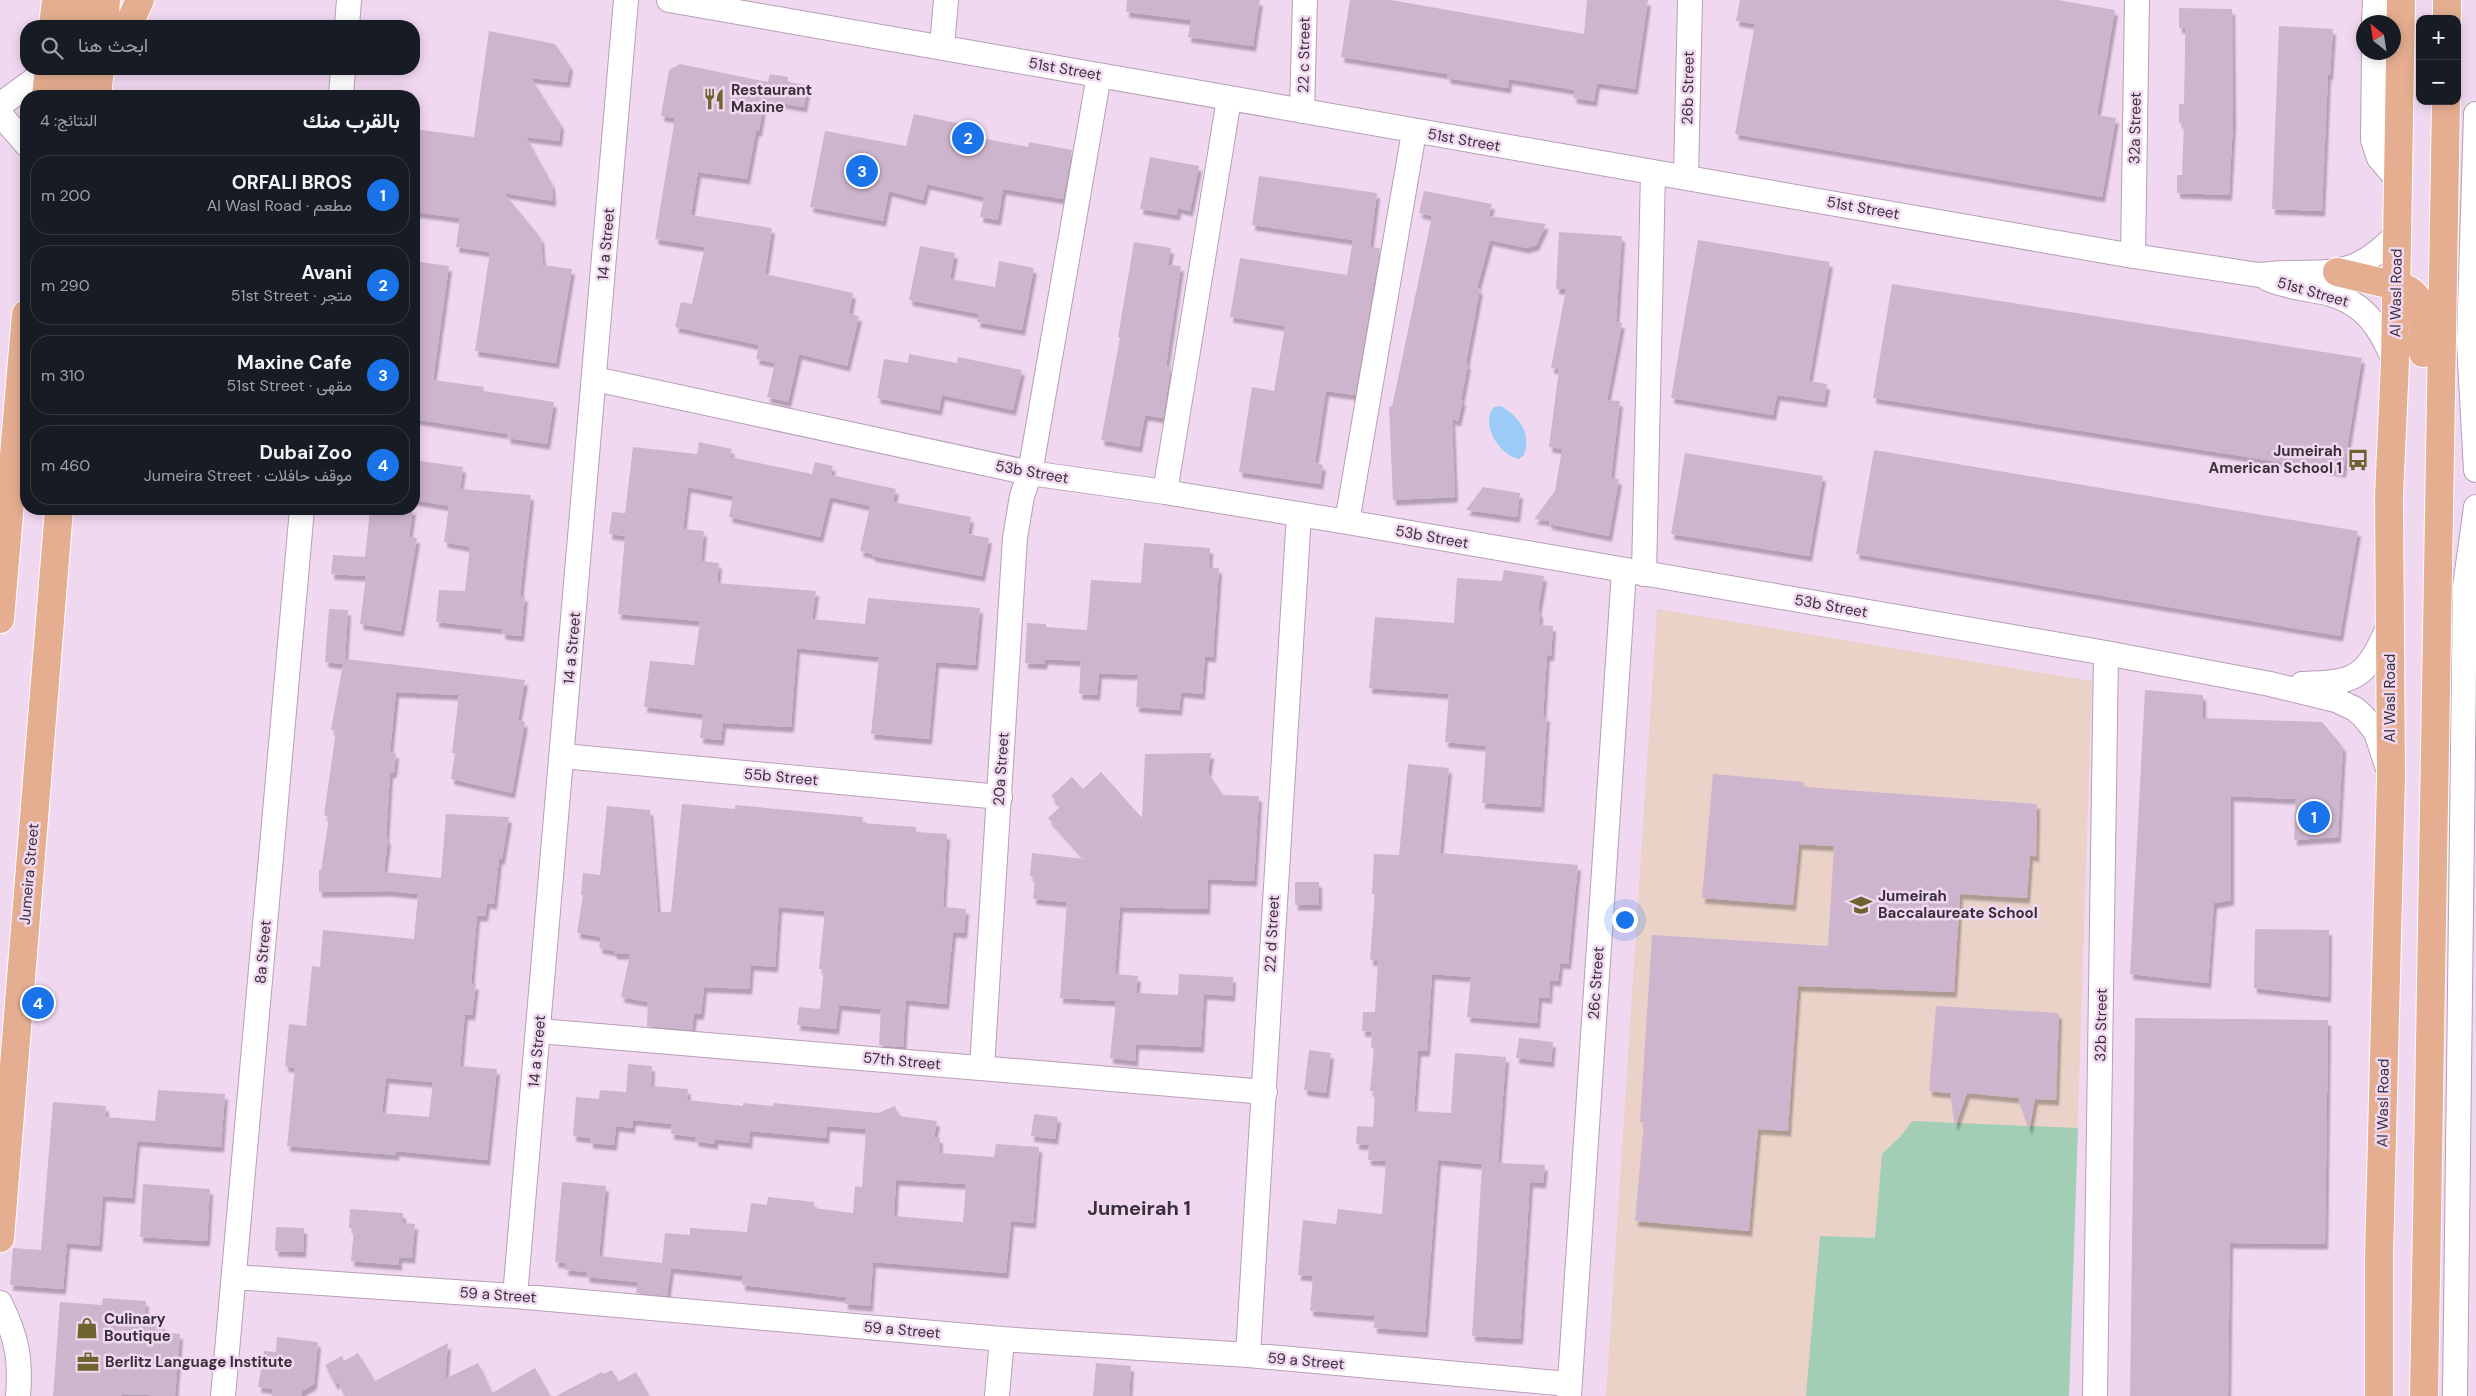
<!DOCTYPE html>
<html lang="ar">
<head>
<meta charset="utf-8">
<style>
	:root { --surface:#171b24; --page:#242831; --text:#f1f3f6; --muted:#9ea1a6; --line:#363941; --accent:#1a73e8 }
	body { margin:0; font-family:"DM Sans",Vazirmatn,sans-serif; background:var(--page); color:var(--text); direction:rtl }
	.controls { position:absolute; right:15px; top:15px; display:grid; overflow:hidden; border-radius:10px; box-shadow:0 2px 12px #0003 }
	.controls button { width:45px; height:45px; display:grid; place-items:center; padding:0; border:0; border-bottom:1px solid var(--line); background:var(--surface); color:var(--text); font:25px sans-serif }
	.compass { position:absolute; left:2356px; top:15px; width:45px; height:45px; border-radius:50%; background:var(--surface); box-shadow:0 2px 12px #0003; rotate:330deg }
	.you { position:absolute; left:1624px; top:919px; width:18px; height:18px; margin:-12px; border:4px solid #fff; border-radius:50%; background:#1a73e8; box-shadow:0 0 0 8px #1a73e833 }
	.badge { display:grid; place-items:center; width:32px; height:32px; border-radius:50%; background:var(--accent); color:#fff; font-size:16px; font-weight:700 }
	.pin { position:absolute; translate:-50% -50%; border:2px solid #fff; box-shadow:0 1px 5px #0006 }
	.list { margin:0; padding:0; list-style:none }
	h2 { display:flex; justify-content:space-between; align-items:center; height:65px; margin:0; padding:0 20px; font-size:21px }
	h2 small { font-size:16px; font-weight:400; color:var(--muted) }
	.list li { display:grid; grid-template-columns:32px 1fr auto; gap:15px; align-items:center; box-sizing:border-box; height:80px; margin:0 10px 10px; padding:0 10px; border:1px solid var(--line); border-radius:20px }
	.list b { display:block; font-size:19px; white-space:nowrap }
	.list p { margin:0; font-size:16px; white-space:nowrap; color:var(--muted) }
	.list em { font-size:16px; font-style:normal; color:var(--muted) }
	.icon { flex:none; width:28px; height:28px; fill:none; stroke:currentColor; stroke-width:2; stroke-linecap:round; stroke-linejoin:round }
	.map { position:relative; flex:none; width:2476px; height:1396px; overflow:hidden; direction:ltr }
	.search { position:absolute; background:var(--surface); box-shadow:0 2px 12px #0003; left:20px; top:20px; width:400px; height:55px; display:flex; align-items:center; gap:12px; box-sizing:border-box; padding:0 18px; border-radius:20px; color:var(--muted); font-size:19px }
	.panel { position:absolute; background:var(--surface); box-shadow:0 2px 12px #0003; left:20px; top:90px; width:400px; height:425px; border-radius:20px; direction:rtl }
	.map>svg:first-child { display:block }
</style>
</head>
<body>
<div class="map">
<svg width="2476" height="1396" viewBox="0 0 2476 1396">
	<defs>
		<filter id="shadow"><feDropShadow dx="3" dy="5.5" stdDeviation="1" flood-color="#0004"/></filter>
	</defs>
	<rect width="100%" height="100%" fill="#f1d8f1"/>
	<path fill="#ead2c8" d="M1657,609L2092,681L2069,1396H1606Z"/>
	<path fill="#a2ceb6" d="M1912,1121L2078,1128L2069,1396H1806L1820,1236L1875,1238L1882,1154L1901,1136Z"/>
	<path fill="#9ccbf8" d="M1501,406C1519,417 1532,433 1524,455L1519,459C1500,456 1479,424 1494,407Z"/>
	<path fill="#ceb5ce" fill-rule="evenodd" filter="url(#shadow)" d="M1127,0H1260L1253,46L1188,37L1191,20L1126,12Z
		M1350,0H1391L1584,34L1587,0H1648L1635,89L1597,83L1594,101L1573,98L1575,90L1509,79L1508,88L1447,78L1448,74L1341,57Z
		M1740,0H2058L2115,10L2097,115L2116,118L2102,197L1735,134L1755,24L1736,21Z
		M2179,8L2232,9L2233,123L2229,195L2177,193V175H2182L2184,123H2179V104H2184L2185,51V28H2179Z
		M2279,26L2333,29L2330,75L2328,74L2322,211L2272,209Z
		M489,31L555,44L570,66L567,82L531,78L561,125L559,141L526,137L552,184L553,201L504,193L541,238L543,265L572,269L556,363L475,351L490,252L456,247L460,218L414,212V129L474,137Z
		M680,64L768,82L770,74L788,77L787,82L808,85L804,107L764,100L759,131H756L747,179L698,172L691,215L772,228L765,274L853,293L849,314L859,316L847,366L799,354L788,402L767,397L775,363L756,359L759,345L675,327L681,302L692,304L705,247L655,239L675,118L661,116L669,70Z
		M914,114L966,125L965,131L986,136L985,139L1028,147L1029,142L1072,150L1063,199L1003,189L998,220L980,217L984,197L927,184L923,200L889,191L883,221L810,207L825,131L906,146Z
		M1150,157L1199,166L1190,211L1178,208L1177,215L1140,209Z
		M1259,176L1377,193L1370,247L1380,248L1355,395L1326,391L1315,463L1323,465L1320,484L1239,472L1252,387L1274,391L1285,326L1230,317L1240,258L1347,275L1353,240L1252,225Z
		M1424,191L1492,204L1489,216L1546,224L1536,245L1526,248L1490,240L1477,288L1480,289L1466,363L1468,364L1461,400H1463L1458,421L1452,419L1455,497L1393,500L1389,406L1392,407L1432,216L1419,213Z
		M1559,232L1622,236L1616,322L1622,323L1607,400L1620,401L1611,478L1619,479L1609,536L1549,524V521L1534,519L1555,491L1562,449L1549,447L1559,369L1551,368L1566,289H1556Z
		M1698,240L1830,262L1809,381L1827,384L1824,402L1777,395L1773,415L1671,398Z
		M1134,242L1171,248L1168,265L1181,266L1166,366L1171,367L1163,418L1145,415L1139,447L1101,440L1120,338L1118,337Z
		M920,246L955,253L950,279L995,287L999,261L1034,268L1022,330L977,322L979,314L909,300Z
		M414,261L449,266L433,380L484,387L483,391L554,402L547,444L507,438L508,434L414,419Z
		M1892,284L2362,358L2343,472L1873,398Z
		M909,354L957,363L958,357L1022,370L1013,410L942,395L939,410L877,398L884,359L908,363Z
		M699,442L732,449L730,457L812,474L815,462L833,466L831,475L896,489L893,502L971,517L968,534L989,538L982,576L872,556V554L860,551L870,506L830,497L820,537L729,517L733,496L688,487L683,529L704,531L701,561L719,563L717,583L816,591L812,619L865,624L868,598L980,608L975,665L936,662L929,739L871,734L879,657L797,648L791,727L723,723L721,740L700,738L703,714L644,707L650,661L694,665L700,621L618,614L625,536L609,534L612,512L625,513L633,447L697,454Z
		M1874,450L2358,531L2340,636L1856,554Z
		M1685,453L1823,476L1809,556L1671,534Z
		M414,460L463,467L460,489L531,495L520,596H525L521,636L502,634L503,629L436,622L439,590L465,591L470,547L444,542L449,506L414,500Z
		M1483,487L1520,493L1517,517L1466,510Z
		M370,509H413L409,537L417,538L401,631L360,624L366,576L331,574L333,555L365,557Z
		M1144,543L1210,548L1209,568H1219L1213,657L1205,656L1202,694L1181,692L1179,710L1136,707L1138,675L1099,673L1097,695L1079,694L1081,661L1045,659L1044,664L1025,663L1027,623L1046,624V627L1087,630L1091,580L1141,583Z
		M1504,570L1544,576L1538,611L1540,612L1539,625L1553,626L1551,656L1547,655L1543,716H1547L1541,807L1482,803L1486,746L1445,742L1449,694L1369,688L1375,617L1454,623L1457,578L1502,581Z
		M329,609L348,610L345,659L525,680L518,720L525,722L512,793L451,779L455,753H452L459,695L396,692L390,752L396,753L394,772L390,773L386,838L388,839L384,872L441,878L446,814L509,817L502,859H499L494,904L487,903L485,916H477L471,984H476L472,1015L465,1014L460,1066L497,1069L487,1160L396,1151V1155L287,1146L295,1068L285,1066L289,1024L306,1026L312,966L320,967L323,930L414,939L418,894L389,891L319,892V870H321L329,817L324,815L336,731L331,730L343,664L325,662ZM386,1078L433,1082L429,1117L382,1113Z
		M2145,690L2203,695V718L2322,722L2343,747L2338,837L2294,840L2296,799L2231,796V900L2214,903L2208,983L2130,974Z
		M1211,753L1208,773L1223,795L1259,796L1254,881L1208,879L1207,909L1120,907L1115,974L1138,976L1136,993L1178,995L1179,974L1233,977L1232,996L1204,994L1201,1047L1136,1044L1135,1061L1110,1058L1116,1001L1060,998L1067,902L1033,899L1035,877L1030,876L1032,853L1085,859L1048,818L1061,806L1051,796L1072,777L1083,789L1101,772L1142,818L1145,754Z
		M1408,764L1449,768L1440,853L1578,865L1568,964L1560,963L1558,981L1550,980L1549,998L1539,997L1537,1023L1467,1017L1471,977L1432,974L1427,1051H1418L1414,1111L1451,1113L1455,1053L1506,1057L1498,1163L1545,1165L1543,1183L1530,1182L1520,1339L1472,1336L1482,1164L1438,1160L1425,1332L1374,1328L1375,1316L1310,1311L1313,1276L1298,1275L1303,1220L1336,1224L1338,1209L1382,1214L1386,1161L1368,1160L1369,1145L1356,1144L1357,1126L1373,1127L1375,1092L1370,1091L1374,1048H1371L1372,1032L1362,1031L1363,1012H1375L1378,961L1370,960L1375,894H1372L1374,854L1399,855Z
		M1713,774L1804,782V787L2037,804L2036,857L2030,855L2027,898L1960,894L1954,992L1798,986L1788,1131L1758,1129L1749,1231L1635,1221L1644,1122H1640L1652,935L1828,946L1834,846L1799,844L1793,905L1702,898Z
		M682,804L735,809V805L863,817L862,823L916,827V832L947,834L943,907L966,909L964,933L953,932L946,1004L906,1000L903,1047L879,1045L881,1009L839,1005L836,1029L797,1025L799,1007L820,1009L824,969H819L825,911L779,907L775,967L751,965L749,989L704,987L701,1014H694L692,1030L647,1026L648,1002L621,997L630,954H614V951L599,948L601,937L577,933L583,895H581L583,873L600,875L607,806L650,810L658,912H671Z
		M1295,882H1319V905H1295Z
		M2255,929L2329,930L2328,997L2254,988Z
		M1936,1006L2059,1013L2056,1100L2035,1099L2029,1130L2018,1098L1967,1093L1955,1127L1950,1093L1929,1091Z
		M2135,1018L2328,1020L2325,1244L2230,1243L2228,1396H2130Z
		M1519,1038L1553,1042L1551,1062L1516,1058Z
		M1309,1050L1331,1053L1326,1093L1304,1090Z
		M628,1064L652,1066L651,1086L688,1089L687,1100L743,1106V1103L773,1106L774,1103L878,1113L895,1106L899,1116L937,1121L934,1137L940,1138L939,1153L994,1157L996,1144L1039,1147L1033,1223L1011,1221L1006,1273L873,1262L870,1306L845,1304V1297L742,1285L743,1276L671,1268L667,1296L636,1293L638,1282L586,1277L587,1272L565,1270L566,1263L555,1262L562,1182L606,1186L599,1256L662,1263L665,1233L690,1235V1228L747,1232L751,1203L767,1205L768,1197L814,1202V1208L853,1213L855,1186L862,1187L866,1129L827,1126L826,1138L750,1131L749,1143L715,1139V1144L695,1141L696,1137L671,1134L672,1124L633,1120L632,1128L616,1126L614,1145L590,1143V1138L573,1136L576,1097L599,1099L600,1090L626,1092ZM896,1180L966,1184L963,1222L894,1216Z
		M158,1090L225,1094L221,1147L137,1141L132,1198L103,1196L99,1246L67,1243L63,1289L10,1285L13,1248L41,1250L53,1102L106,1106L105,1117L155,1121Z
		M1034,1114L1058,1117L1055,1139L1031,1136Z
		M143,1184L210,1189L207,1241L140,1237Z
		M350,1209L403,1213V1223L415,1224L412,1258L399,1257V1265L351,1261L354,1228H349Z
		M276,1227L304,1228L303,1252L275,1251Z
		M103,1298L146,1301L144,1323L163,1324L162,1332L180,1334L175,1396L122,1394V1396H53L60,1302L102,1305Z
		M277,1337L318,1342L314,1384L302,1391L301,1396H272V1389L258,1387L264,1351L276,1352Z
		M448,1343L445,1379L478,1363L492,1393L535,1368L550,1396H345L338,1382L335,1384L325,1365L342,1356L344,1361L358,1353L375,1381Z
		M1096,1363L1131,1366L1129,1396H1093Z
		M612,1370L618,1382L636,1372L649,1396H556L602,1372L603,1374Z"/>
	<g fill="none" stroke-linecap="round" stroke-linejoin="round">
		<g stroke="#b79fb7" stroke-width="26">
			<path id="street" d="M669,0L2133,256L2259,275C2323,267 2347,287 2397,234
				M2374,22L2375,0
				M347,26L349,0
				M942,46L946,0
				M2374,52L2373,140L2379,158L2399,181
				M341,96L343,69
				M0,105L49,69
				M1302,111L1305,0
				M0,114L26,144
				M2476,114L2469,342L2476,470
				M1686,177L1690,0
				M2133,256L2137,0
				M2268,279C2287,287 2307,289 2327,293C2364,302 2381,328 2394,361
				M595,379L1030,473L1165,492L1347,522L2106,653L2270,684L2336,700L2355,709L2363,716L2376,732L2387,766
				M1165,492L1229,99
				M1347,522L1414,132
				M1644,574L1653,172
				M2302,684C2358,683 2366,677 2389,626
				M563,756L1000,797
				M539,1031L1265,1092
				M982,1067L1015,538L1022,496L1030,473L1099,75
				M234,1277L515,1296L1002,1339L1248,1355L1569,1384
				M515,1296L626,0
				M0,1303C17,1337 21,1359 18,1396
				M1248,1355C1266,1075 1280,794 1299,514
				M223,1396L302,509
				M997,1396L1002,1339
				M1569,1396L1624,571
				M2095,1396L2106,653
				M2455,1396L2465,587L2476,507"/>
		</g>
		<g stroke="#fff" stroke-width="30">
			<path id="primary" d="M2447,19V0
				M53,26L56,0
				M79,26L82,0
				M104,26L106,0
				M128,26L140,0
				M46,96L49,69
				M72,96L75,69
				M97,96L100,69
				M2337,272L2405,288C2430,300 2423,329 2423,353
				M0,619L26,314
				M0,1238L59,509
				M2379,1396V1257L2391,778L2389,496L2395,362L2401,0
				M2424,1396L2446,101"/>
		</g>
		<use href="#street" stroke="#fff" stroke-width="24"/>
		<use href="#primary" stroke="#e5ae91" stroke-width="28"/>
	</g>
	<defs>
		<g id="restaurant-bare" transform="scale(1.725)"><path d="M-5-6h1v4h1v-4h1v4h1v-4h1v5L-1.5 .5V6h-2V.5L-5-1ZM5-6V6H3V1.5H1.5Q1.5-4 5-6Z" fill="#716330" stroke="#f1d8f1" stroke-width="2.5" paint-order="stroke"/></g>
		<g id="bus-bare" transform="scale(1.725)"><path d="M-5-6H5V4H4V6H2V4H-2V6H-4V4H-5ZM-3.5-4V0h7V-4ZM-3.5 1.2v1.5H-2V1.2ZM2 1.2v1.5H3.5V1.2Z" fill="#716330" stroke="#f1d8f1" stroke-width="2.5" paint-order="stroke"/></g>
		<g id="school-bare" transform="scale(1.725)"><path d="M0-5L7-2L0 1L-7-2ZM-4 1L0 2.5L4 1V4Q0 6-4 4Z" fill="#716330" stroke="#f1d8f1" stroke-width="2.5" paint-order="stroke"/></g>
		<g id="shop-bare" transform="scale(1.725)"><path d="M-5-2.5h2.3a2.7 3.5 0 0 1 5.4 0H5L5.5 6h-11ZM-1.5-2.5h3a1.5 2.3 0 0 0-3 0Z" fill="#716330" stroke="#f1d8f1" stroke-width="2.5" paint-order="stroke"/></g>
		<g id="office-bare" transform="scale(1.725)"><path d="M-6-3h4V-5.5h4V-3h4V5H-6ZM-1-4.5V-3h2v-1.5ZM-6 0V1H6V0Z" fill="#716330" stroke="#f1d8f1" stroke-width="2.5" paint-order="stroke"/></g>
	</defs>
	<g fill-rule="evenodd">
		<use href="#restaurant-bare" x="714" y="99"/>
		<use href="#bus-bare" x="2358" y="460"/>
		<use href="#school-bare" x="1861" y="905"/>
		<use href="#shop-bare" x="87" y="1328"/>
		<use href="#office-bare" x="88" y="1362"/>
	</g>
	<g text-anchor="middle" stroke-width="5" stroke-linejoin="round" paint-order="stroke">
		<g font-size="15" fill="#392f39" stroke="#f1d8f1">
			<text transform="translate(1304 55) rotate(-89)" y="5">22 c Street</text>
			<text transform="translate(1065 69) rotate(10)" y="5">51st Street</text>
			<text transform="translate(1688 88) rotate(-89)" y="5">26b Street</text>
			<text transform="translate(2135 128) rotate(-89)" y="5">32a Street</text>
			<text transform="translate(1464 140) rotate(10)" y="5">51st Street</text>
			<text transform="translate(1863 208) rotate(10)" y="5">51st Street</text>
			<text transform="translate(606 244) rotate(-85)" y="5">14 a Street</text>
			<text transform="translate(2313 292) rotate(16)" y="5">51st Street</text>
			<text transform="translate(2396 293) rotate(-89)" y="5">Al Wasl Road</text>
			<text transform="translate(1032 472) rotate(10)" y="5">53b Street</text>
			<text transform="translate(1432 537) rotate(10)" y="5">53b Street</text>
			<text transform="translate(1831 606) rotate(10)" y="5">53b Street</text>
			<text transform="translate(572 648) rotate(-85)" y="5">14 a Street</text>
			<text transform="translate(2390 698) rotate(-90)" y="5">Al Wasl Road</text>
			<text transform="translate(1001 769) rotate(-86)" y="5">20a Street</text>
			<text transform="translate(781 777) rotate(5)" y="5">55b Street</text>
			<text transform="translate(29 874) rotate(-85)" y="5">Jumeira Street</text>
			<text transform="translate(1272 934) rotate(-87)" y="5">22 d Street</text>
			<text transform="translate(263 952) rotate(-85)" y="5">8a Street</text>
			<text transform="translate(1596 983) rotate(-86)" y="5">26c Street</text>
			<text transform="translate(2101 1025) rotate(-89)" y="5">32b Street</text>
			<text transform="translate(537 1051) rotate(-85)" y="5">14 a Street</text>
			<text transform="translate(902 1061) rotate(5)" y="5">57th Street</text>
			<text transform="translate(2383 1103) rotate(-89)" y="5">Al Wasl Road</text>
			<text transform="translate(498 1295) rotate(4)" y="5">59 a Street</text>
			<text transform="translate(902 1330) rotate(5)" y="5">59 a Street</text>
			<text transform="translate(1306 1361) rotate(5)" y="5">59 a Street</text>
		</g>
		<g font-size="15" font-weight="bold" fill="#392f39" stroke="#f1d8f1" text-anchor="start">
			<text x="731" y="95">Restaurant<tspan x="731" dy="17">Maxine</tspan></text>
			<text x="2342" y="456" text-anchor="end">Jumeirah<tspan x="2342" dy="17">American School 1</tspan></text>
			<text x="1878" y="901">Jumeirah<tspan x="1878" dy="17">Baccalaureate School</tspan></text>
			<text x="104" y="1324">Culinary<tspan x="104" dy="17">Boutique</tspan></text>
			<text x="105" y="1367">Berlitz Language Institute</text>
		</g>
		<g font-size="20" font-weight="bold" fill="#392f39" stroke="#f1d8f1">
			<text x="1139" y="1215">Jumeirah 1</text>
		</g>
	</g>
</svg>
<div class="controls">
<button>+</button>
<button>−</button>
</div>
<svg class="compass" viewBox="-18 -18 36 36"><path d="M0-13l5 13h-10z" fill="#e53935"/><path d="M0 13l5-13h-10z" fill="#9ea1a6"/></svg>
<div class="you"></div>
<div class="pin badge" style="left:2314px;top:817px">1</div>
<div class="pin badge" style="left:968px;top:138px">2</div>
<div class="pin badge" style="left:862px;top:171px">3</div>
<div class="pin badge" style="left:38px;top:1003px">4</div>
<div class="search"><svg class="icon" aria-label="search" viewBox="0 0 24 24"><circle cx="10" cy="10" r="6"/><path d="M15 15l6 6"/></svg>ابحث هنا</div>
<section class="panel">
<h2>بالقرب منك<small>النتائج: 4</small></h2>
<ul class="list">
<li><span class="badge">1</span><div><b>ORFALI BROS</b><p>مطعم · Al Wasl Road</p></div><em>200 m</em></li>
<li><span class="badge">2</span><div><b>Avani</b><p>متجر · 51st Street</p></div><em>290 m</em></li>
<li><span class="badge">3</span><div><b>Maxine Cafe</b><p>مقهى · 51st Street</p></div><em>310 m</em></li>
<li><span class="badge">4</span><div><b>Dubai Zoo</b><p>موقف حافلات · Jumeira Street</p></div><em>460 m</em></li>
</ul>
</section>
</div>
</body>
</html>
